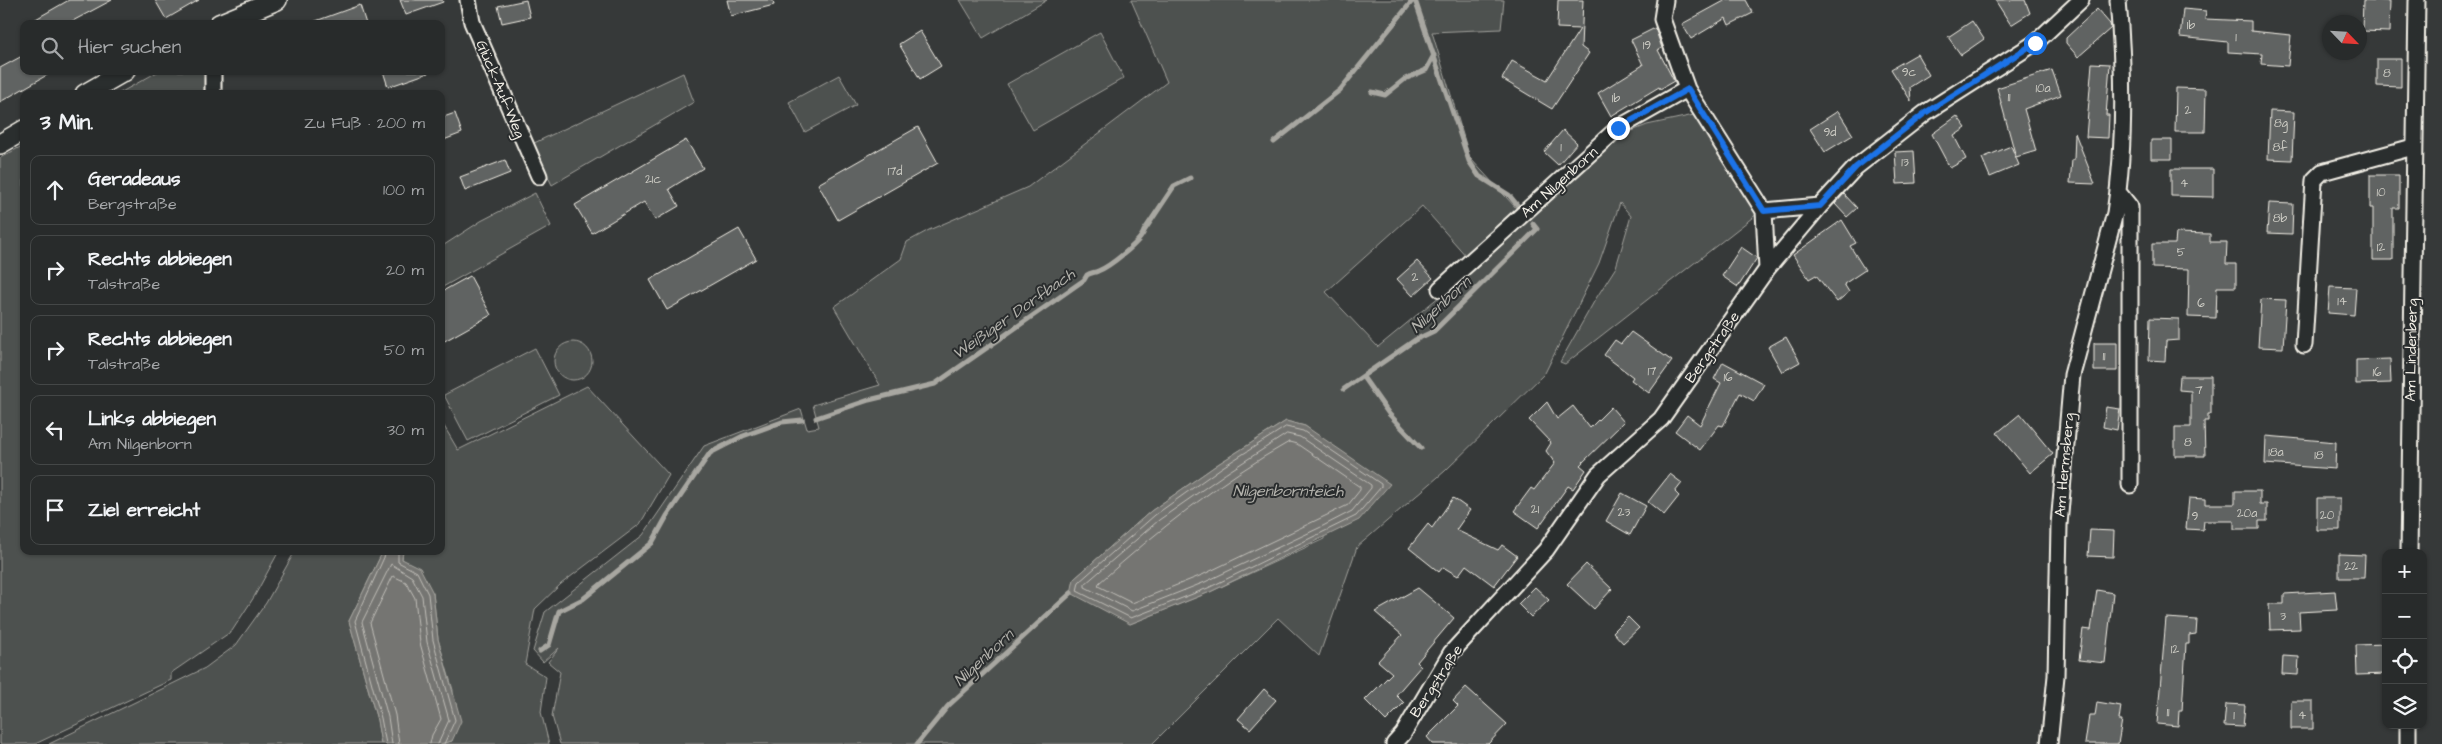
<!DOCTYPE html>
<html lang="de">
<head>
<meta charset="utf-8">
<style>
	:root { --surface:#282b2b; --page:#343737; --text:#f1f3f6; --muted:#a5a7a9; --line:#444747 }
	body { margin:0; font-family:"Architects Daughter",sans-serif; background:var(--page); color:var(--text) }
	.controls { position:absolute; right:15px; bottom:15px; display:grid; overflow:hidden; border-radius:10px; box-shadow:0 1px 4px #0004 }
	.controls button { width:45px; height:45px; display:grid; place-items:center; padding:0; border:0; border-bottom:1px solid var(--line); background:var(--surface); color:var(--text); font:25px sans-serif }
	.compass { position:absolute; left:2322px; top:15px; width:45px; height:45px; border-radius:50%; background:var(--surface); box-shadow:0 1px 4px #0004; rotate:115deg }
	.stop { position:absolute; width:15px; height:15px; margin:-11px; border:4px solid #1a73e8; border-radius:50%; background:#fff }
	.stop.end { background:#1a73e8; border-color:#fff; box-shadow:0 1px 5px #0008 }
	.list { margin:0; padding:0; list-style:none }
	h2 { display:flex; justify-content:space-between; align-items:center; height:65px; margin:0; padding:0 20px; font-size:21px }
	h2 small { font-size:16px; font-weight:400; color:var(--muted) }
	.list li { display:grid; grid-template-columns:32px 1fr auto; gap:15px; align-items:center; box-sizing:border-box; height:70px; margin:0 10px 10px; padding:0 10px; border:1px solid var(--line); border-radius:10px }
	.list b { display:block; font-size:19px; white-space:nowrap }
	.list p { margin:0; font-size:16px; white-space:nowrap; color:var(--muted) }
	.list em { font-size:16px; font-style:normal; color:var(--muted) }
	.icon { flex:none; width:28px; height:28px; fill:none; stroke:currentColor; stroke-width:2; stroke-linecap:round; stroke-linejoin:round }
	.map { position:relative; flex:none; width:2442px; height:744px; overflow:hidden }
	.search { position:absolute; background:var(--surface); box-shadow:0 1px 4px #0004; left:20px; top:20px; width:425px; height:55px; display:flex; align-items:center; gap:12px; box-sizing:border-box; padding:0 18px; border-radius:10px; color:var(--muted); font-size:19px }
	.panel { position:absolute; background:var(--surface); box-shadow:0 1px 4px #0004; left:20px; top:90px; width:425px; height:465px; border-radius:10px }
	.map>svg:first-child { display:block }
</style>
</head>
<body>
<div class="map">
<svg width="2442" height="744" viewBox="0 0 2442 744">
	<rect width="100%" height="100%" fill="#363939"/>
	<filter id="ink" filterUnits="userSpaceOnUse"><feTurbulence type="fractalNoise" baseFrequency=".02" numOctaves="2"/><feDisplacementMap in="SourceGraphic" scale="10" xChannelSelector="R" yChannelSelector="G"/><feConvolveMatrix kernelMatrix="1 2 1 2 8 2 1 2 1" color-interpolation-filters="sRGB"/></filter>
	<g filter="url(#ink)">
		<path fill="#4e514f" stroke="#a1a19c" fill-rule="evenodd" d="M960,0H1047L983,38Z
			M1131,0H1504L1501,29L1432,32L1470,158L1517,209L1467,257L1422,206L1326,292L1378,347L1446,291L1617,137L1647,125L1694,115L1757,214L1565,364L1560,362L1595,300L1616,267L1631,216L1620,203L1599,263L1545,373L1445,471L1357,547L1319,656L1278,618L1152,744H560L552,716L560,672L548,662L559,648L543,662L533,651L545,612L643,535L704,446L801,409L807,429L819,427L813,405L880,385L834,307L901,259L907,242L929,230L1028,187L1167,82ZM1286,421L1305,426L1326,442L1324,539L1210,592L1130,624L1074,579L1151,511L1218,464Z
			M1100,32L1124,78L1033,130L1007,84Z
			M159,71H206L207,94H118Z
			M683,73L694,102L552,185L532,144Z
			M839,75L856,105L805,132L789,102Z
			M24,145V551H279L254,597L232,631L171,673V680L35,744H0V158Z
			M535,193L551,226L441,288V247L481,221Z
			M554 361a19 19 0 1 1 38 0a19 19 0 1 1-38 0Z
			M535,348L559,395L468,441L444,395Z
			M587,386L669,475L640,524L561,584L535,609L525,664L546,677L541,712L549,744H440L452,741L453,690L438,639L433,593L402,559L403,551H441V421L458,450Z
			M295,551H383L349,621L377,720L381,744H49L205,668L236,645L266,603Z"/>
		<path fill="#757572" stroke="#a8a7a1" d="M1286,421L1305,426L1390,484L1359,520L1210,592L1130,624L1071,593L1074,579L1151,511L1218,464Z
			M383,551H403L402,559L420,568L433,593L438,639L461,721L452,741L440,744H381L377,720L349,621Z"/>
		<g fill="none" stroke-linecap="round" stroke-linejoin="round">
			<path stroke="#c1bfb9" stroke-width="1" d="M1286,427L1303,431L1381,484V487L1356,516L1208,588L1131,618L1077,591L1079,582L1155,515L1221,468Z
				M1287,434L1300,437L1371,485V488L1352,511L1319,528L1205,582L1132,611L1085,587V584L1159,520L1225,474Z
				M1289,442L1297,444L1360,487V490L1348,505L1202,575L1132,603L1098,586L1099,583C1158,530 1220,481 1289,442Z
				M398,551V562L417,572L428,594L433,640L455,720L444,744
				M386,744L381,718L355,621L387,551
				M392,744L388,717L362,622L391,564L412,577L422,596L427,642L449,720L438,744
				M399,744L395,715L370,623L393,576L406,582L415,598L420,643L441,719L432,735L430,744"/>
			<path stroke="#a8a7a1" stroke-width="5" d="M1415,0L1469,161L1479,176L1509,195L1518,206
				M1372,92L1385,95L1405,79L1426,70L1434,55
				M1274,142L1340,90L1413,0
				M1363,377L1389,414L1421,448
				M1344,389L1415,340L1434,331L1537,229L1533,224
				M816,418L869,400L935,384L1084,280L1087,275C1091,272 1094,273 1098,271C1109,267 1141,242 1144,231L1174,186L1190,178
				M540,651L549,645L559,611L583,599L652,543L667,516L710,453L743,436L782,422L802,420
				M917,744L948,706L1071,593"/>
		</g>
		<path fill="#616362" stroke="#f4f1e8" d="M69,0H112L67,24H27Z
			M155,0H199L166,19Z
			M400,0H442L443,2L406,15Z
			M526,0L530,17L502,23L498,6Z
			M727,0H773L774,5L731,16Z
			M1558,0H1583L1581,47L1589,53L1552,109L1502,79L1512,61L1547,80L1580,29L1557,28Z
			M1726,0H1746L1753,13L1729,25L1726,18L1691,39L1682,24Z
			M1995,0H2025L2030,13L2011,25Z
			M2363,0L2390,1L2389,32L2362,31Z
			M360,5L366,24H313V22Z
			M2097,9L2110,24L2111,28L2078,57L2066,43V38Z
			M2183,9L2206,11L2205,19L2251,21V31L2291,35L2288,66L2261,64L2262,54L2228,52V42L2180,37Z
			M1972,21L1984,39L1961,55L1948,37Z
			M1655,28L1662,48L1658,50L1674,81L1660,89L1659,87L1611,116L1598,93L1643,65L1631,40Z
			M920,31L941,66L920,79L899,44Z
			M1917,54L1929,75L1910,87L1911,101L1891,69Z
			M24,55V71H54L0,102V68Z
			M2377,59H2401V87L2377,86Z
			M2092,63L2110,64L2106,115H2109L2108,138L2086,137Z
			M2052,70L2061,95L2024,109L2036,151L2016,157L1997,88Z
			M383,71H428V73L388,87Z
			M2176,88L2206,89L2205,132H2175Z
			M1838,111L1853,135L1825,152L1810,129Z
			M2270,111L2294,112L2292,160L2268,159Z
			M455,113L462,133L441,141V118Z
			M1957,116L1966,128L1954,136L1966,159L1950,168L1932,134Z
			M918,127L938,163L838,220L818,184Z
			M1563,130L1577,143L1558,165L1544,152Z
			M2075,133L2095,184L2070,183L2072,160H2074Z
			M686,140L703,168L669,189L679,206L655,220L644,202L592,233L575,205Z
			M2151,140H2172V159H2151Z
			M2011,146L2019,165L1990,177L1982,158Z
			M1914,151L1916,183L1897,184L1895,152Z
			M505,160L510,173L465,191L460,177Z
			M2171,169H2213V197L2171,196Z
			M2370,175H2399V208H2393V260H2373V208H2370Z
			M1844,194L1857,208L1847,217L1835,204Z
			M2269,203L2293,204L2292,234L2267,233Z
			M1842,220L1856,243L1850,246L1865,270L1844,284L1849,292L1837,302L1816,275L1809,279L1793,255Z
			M739,229L756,259L667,310L650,280Z
			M2176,233L2210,234V242H2227L2226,264H2236V287H2217L2216,318L2188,317L2189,269L2152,268V244H2175Z
			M1741,247L1757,258L1738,287L1722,276Z
			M1417,261L1433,278L1413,296L1397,279Z
			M470,276L491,315L441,343V292Z
			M2330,287L2356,288L2354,315L2328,313Z
			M2261,299L2286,300L2283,348L2258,347Z
			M2150,318L2179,319V340L2166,341L2165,361L2149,360Z
			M1631,332L1672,361L1649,393L1631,380L1633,377L1604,355L1615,340L1621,344Z
			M1786,337L1800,362L1782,372L1768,347Z
			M2094,343H2117V371H2094Z
			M2390,359L2391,383L2356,384V360Z
			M1723,362L1764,384L1754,401L1740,393L1723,426L1719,425L1700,450L1675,431L1687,415L1700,425L1721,383L1714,379Z
			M2180,376H2211V414H2208V421H2204L2205,456H2175V427H2191V391L2179,390Z
			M1547,402L1557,419L1573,406L1590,428L1611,407L1624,422L1580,465L1586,470L1573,489L1568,486L1538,528L1514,511L1531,488L1534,490L1555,463L1546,451L1551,443L1529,420Z
			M2106,407L2120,409L2117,430L2103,427Z
			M2020,414L2053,454L2030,473L1997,433Z
			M2266,436L2336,442L2335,469L2265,464Z
			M1670,474L1682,483L1675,492L1679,496L1664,515L1648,502Z
			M2235,491H2260V504H2267V521H2259V529H2234V521H2204L2203,530L2186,529L2189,498L2205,499V504H2235Z
			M1622,493L1646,506L1630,535L1606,521Z
			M1453,498L1470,510L1456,530L1498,550L1502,545L1517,556L1494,586L1466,565L1458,576L1443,567L1439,572L1409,548L1428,524L1432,528Z
			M2317,498H2340V530H2317Z
			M2090,530L2114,531L2113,557L2088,556Z
			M2339,554L2365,555L2364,578H2339Z
			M1586,564L1612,589L1594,609L1567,584Z
			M1535,587L1549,600L1531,617L1518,604Z
			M1418,588L1454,618L1417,662L1421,666L1396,695L1404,703L1386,721L1365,700L1392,673L1378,661L1402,635L1375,612Z
			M2097,590L2113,593L2105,663L2079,660L2083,629L2091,630Z
			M2335,591L2337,610L2299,612L2300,629L2270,630L2269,604H2284V594Z
			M1628,617L1639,628L1623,643L1613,632Z
			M2166,618L2197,620L2196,634L2189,635V644H2186L2182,711H2179L2178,726L2157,724Z
			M2386,644V674L2357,675L2356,645Z
			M2283,656L2299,657L2298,675L2282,674Z
			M1466,687L1507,724L1488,744H1433L1427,737L1458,706L1453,701Z
			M1264,689L1276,700L1250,729L1238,719Z
			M2291,701H2313V729H2291Z
			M2097,702L2121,706L2119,720H2122L2118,744H2085L2089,716H2095Z
			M2226,704L2245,705L2243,727L2224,726Z"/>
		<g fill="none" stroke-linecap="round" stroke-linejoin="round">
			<g stroke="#f4f1e8" stroke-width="19">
				<path id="minor" d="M468,0L472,22L539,176
					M1665,0L1662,19L1687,89L1764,211L1767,269
					M213,94V71
					M2118,192L2130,207V485
					M1764,211L1820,206
					M1440,289L1618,128L1687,89
					M2304,345L2314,180L2322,172L2413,147
					M2409,553L2417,0
					M1394,744L1403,734L1451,653L1546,550L1598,475L1661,419L1767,269L1820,206L1856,167L1925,113L2035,43L2081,0
					M2049,744L2056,676L2059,525L2072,375L2115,213C2126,143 2124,70 2118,0
					M2408,744V725"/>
			</g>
			<g stroke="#f4f1e8" stroke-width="22">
				<path id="tertiary" d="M219,24L277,0
					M85,94L125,71
					M0,144L24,130"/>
			</g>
			<use href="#minor" stroke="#2a2d2e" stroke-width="15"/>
			<use href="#tertiary" stroke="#2a2d2e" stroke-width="19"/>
		</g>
	</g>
	<g fill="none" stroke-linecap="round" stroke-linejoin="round" filter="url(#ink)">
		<path stroke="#1a73e8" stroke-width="6" d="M1618,128L1688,89L1764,211L1820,206L1856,167L1925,113L2035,43"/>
	</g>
	<g text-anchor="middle" stroke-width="4" stroke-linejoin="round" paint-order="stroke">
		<g font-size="12" fill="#cfcec6">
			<text x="2191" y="29">1b</text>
			<text x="2236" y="41">1</text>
			<text x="1647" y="49">19</text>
			<text x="1909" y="76">9c</text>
			<text x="2387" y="77">8</text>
			<text x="2043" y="92">10a</text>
			<text x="2009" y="101">11</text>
			<text x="1616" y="102">1b</text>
			<text x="2188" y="114">2</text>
			<text x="2281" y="127">8g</text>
			<text x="1830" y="136">9d</text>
			<text x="1561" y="151">1</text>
			<text x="2280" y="151">8f</text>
			<text x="1905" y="166">13</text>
			<text x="895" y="175">17d</text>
			<text x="653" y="183">21c</text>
			<text x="2184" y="187">4</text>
			<text x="2381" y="196">10</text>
			<text x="2280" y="222">8b</text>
			<text x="2381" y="251">12</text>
			<text x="2181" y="256">5</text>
			<text x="1415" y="281">2</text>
			<text x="2342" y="305">14</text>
			<text x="2201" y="307">6</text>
			<text x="2104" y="360">11</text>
			<text x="1652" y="375">17</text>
			<text x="2377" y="376">16</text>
			<text x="1728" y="381">16</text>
			<text x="2199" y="394">7</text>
			<text x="2188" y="446">8</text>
			<text x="2276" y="456">18a</text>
			<text x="2319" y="459">18</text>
			<text x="1535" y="513">21</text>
			<text x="1624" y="516">23</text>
			<text x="2247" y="517">20a</text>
			<text x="2327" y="519">20</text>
			<text x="2195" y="520">9</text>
			<text x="2351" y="570">22</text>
			<text x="2283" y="620">3</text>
			<text x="2175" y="653">12</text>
			<text x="2168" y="716">11</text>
			<text x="2234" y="719">1</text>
			<text x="2302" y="719">4</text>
		</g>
		<g font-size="15" fill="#f4f1e8" stroke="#2a2d2e">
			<text transform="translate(501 89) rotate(67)" y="5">Glück-Auf-Weg</text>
			<text transform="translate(1559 182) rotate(-42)" y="5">Am Nilgenborn</text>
			<text transform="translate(1712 347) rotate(-55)" y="5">Bergstraße</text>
			<text transform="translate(2411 350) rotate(-89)" y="5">Am Lindenberg</text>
			<text transform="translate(2064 465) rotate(-85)" y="5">Am Hermsberg</text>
			<text transform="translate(1436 681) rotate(-57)" y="5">Bergstraße</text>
		</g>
		<g font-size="16" font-style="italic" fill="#b4b3ad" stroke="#2a2d2e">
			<text transform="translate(1440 304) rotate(-42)" y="6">Nilgenborn</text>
			<text transform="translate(1013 313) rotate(-35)" y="6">Weißiger Dorfbach</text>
			<text x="1288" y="496">Nilgenbornteich</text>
			<text transform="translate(983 657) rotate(-43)" y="6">Nilgenborn</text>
		</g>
	</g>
</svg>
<div class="controls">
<button>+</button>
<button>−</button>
<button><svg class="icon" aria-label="locate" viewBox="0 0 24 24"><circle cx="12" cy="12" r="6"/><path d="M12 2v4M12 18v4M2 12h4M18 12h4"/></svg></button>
<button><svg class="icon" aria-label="layers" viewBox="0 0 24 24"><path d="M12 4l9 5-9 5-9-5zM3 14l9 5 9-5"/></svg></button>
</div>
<svg class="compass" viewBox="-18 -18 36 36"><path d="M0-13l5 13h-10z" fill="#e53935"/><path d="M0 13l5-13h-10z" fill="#a5a7a9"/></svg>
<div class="stop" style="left:2035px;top:43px"></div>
<div class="stop end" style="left:1618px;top:128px"></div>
<div class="search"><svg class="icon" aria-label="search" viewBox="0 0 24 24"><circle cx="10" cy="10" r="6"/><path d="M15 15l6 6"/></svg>Hier suchen</div>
<section class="panel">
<h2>3 Min.<small>Zu Fuß · 200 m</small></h2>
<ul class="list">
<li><svg class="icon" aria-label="ahead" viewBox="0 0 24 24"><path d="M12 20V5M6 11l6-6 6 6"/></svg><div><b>Geradeaus</b><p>Bergstraße</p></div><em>100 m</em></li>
<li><svg class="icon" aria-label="right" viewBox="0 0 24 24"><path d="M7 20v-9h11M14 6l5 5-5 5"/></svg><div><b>Rechts abbiegen</b><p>Talstraße</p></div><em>20 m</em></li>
<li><svg class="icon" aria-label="right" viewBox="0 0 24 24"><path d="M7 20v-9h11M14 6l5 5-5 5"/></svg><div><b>Rechts abbiegen</b><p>Talstraße</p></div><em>50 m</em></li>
<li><svg class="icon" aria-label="left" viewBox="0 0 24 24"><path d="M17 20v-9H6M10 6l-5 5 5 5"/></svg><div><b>Links abbiegen</b><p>Am Nilgenborn</p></div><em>30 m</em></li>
<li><svg class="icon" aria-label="arrive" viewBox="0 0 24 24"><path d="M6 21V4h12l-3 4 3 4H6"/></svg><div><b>Ziel erreicht</b></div></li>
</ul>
</section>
</div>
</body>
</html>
